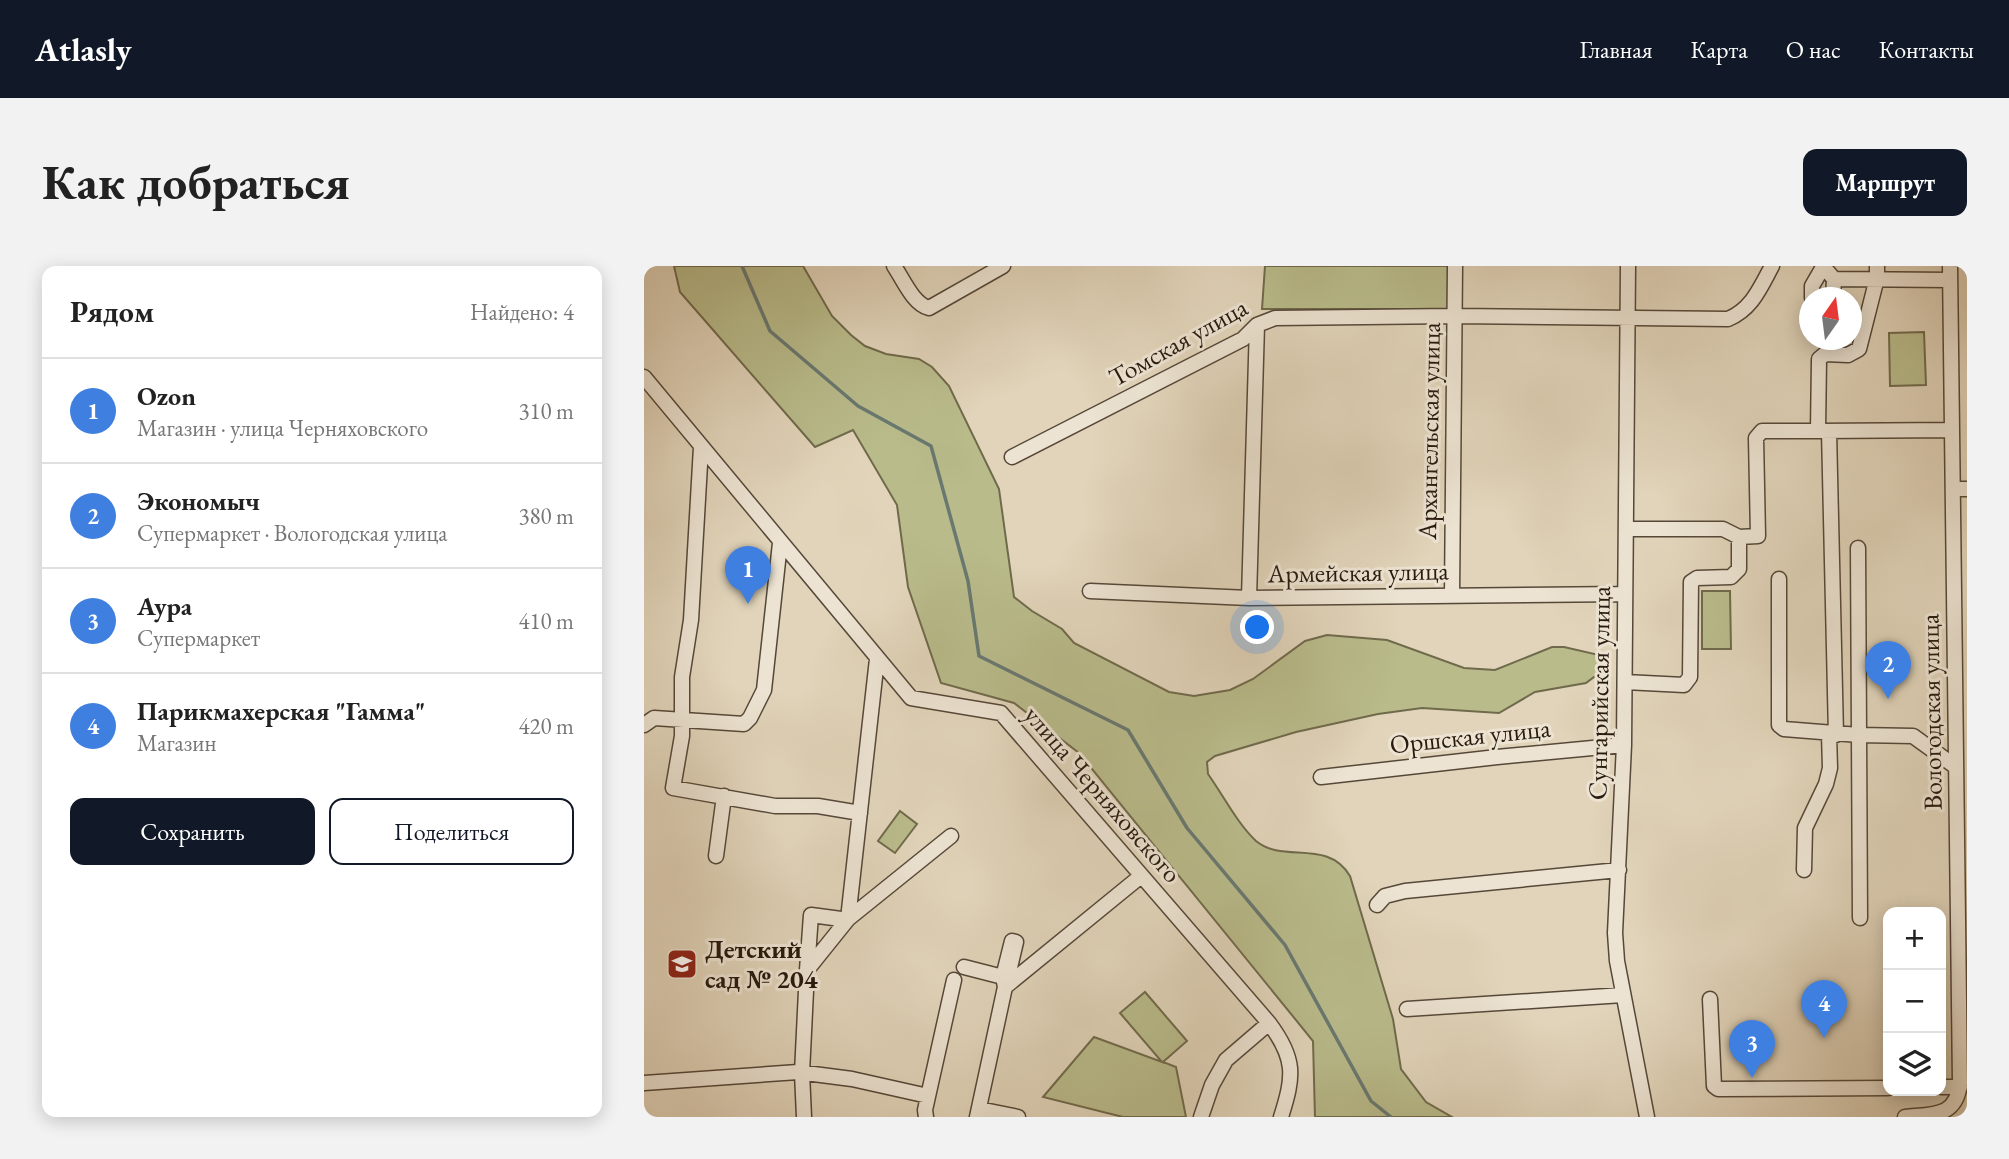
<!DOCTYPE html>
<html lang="ru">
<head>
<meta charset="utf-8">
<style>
	:root { --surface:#fff; --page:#f2f2f2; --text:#222; --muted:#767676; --line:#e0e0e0; --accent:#111827 }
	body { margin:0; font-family:"EB Garamond",serif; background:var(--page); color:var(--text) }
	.controls { position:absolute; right:21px; bottom:21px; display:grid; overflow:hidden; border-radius:14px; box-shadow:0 4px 18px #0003 }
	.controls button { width:63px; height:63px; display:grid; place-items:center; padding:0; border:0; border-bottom:2px solid var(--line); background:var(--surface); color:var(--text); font:35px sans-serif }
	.compass { position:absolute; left:1155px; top:21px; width:63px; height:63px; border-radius:50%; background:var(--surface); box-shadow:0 4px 18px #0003; rotate:14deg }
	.you { position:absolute; left:614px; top:362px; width:24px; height:24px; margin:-18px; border:5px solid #fff; border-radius:50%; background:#1a73e8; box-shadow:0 0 0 10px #1a73e833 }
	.badge { display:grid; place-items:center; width:46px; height:46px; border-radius:50%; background:var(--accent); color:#fff; font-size:23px; font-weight:700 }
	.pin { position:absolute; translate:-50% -58px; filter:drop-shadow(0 2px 4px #0008) }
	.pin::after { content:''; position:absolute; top:37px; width:24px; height:21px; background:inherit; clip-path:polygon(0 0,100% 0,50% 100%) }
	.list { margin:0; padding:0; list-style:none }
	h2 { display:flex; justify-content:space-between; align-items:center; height:91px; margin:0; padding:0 28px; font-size:30px }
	h2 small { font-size:23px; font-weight:400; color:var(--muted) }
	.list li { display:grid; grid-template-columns:46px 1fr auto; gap:21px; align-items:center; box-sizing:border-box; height:105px; padding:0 28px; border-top:2px solid var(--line) }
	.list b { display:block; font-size:26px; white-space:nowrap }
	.list p { margin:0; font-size:23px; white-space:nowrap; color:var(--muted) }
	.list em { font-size:23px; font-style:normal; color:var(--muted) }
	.actions { display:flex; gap:14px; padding:21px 28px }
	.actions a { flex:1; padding:16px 0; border:2px solid var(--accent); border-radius:14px; text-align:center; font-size:24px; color:var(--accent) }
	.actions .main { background:var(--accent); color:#fff }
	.icon { flex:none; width:38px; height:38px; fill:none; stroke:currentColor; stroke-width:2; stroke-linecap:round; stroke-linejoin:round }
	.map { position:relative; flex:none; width:1323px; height:851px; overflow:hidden; border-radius:14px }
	header { display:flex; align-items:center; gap:42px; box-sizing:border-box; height:98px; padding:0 35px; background:var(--accent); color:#fff }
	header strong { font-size:33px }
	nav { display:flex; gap:38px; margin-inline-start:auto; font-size:24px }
	.intro { display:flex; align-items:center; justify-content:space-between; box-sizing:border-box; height:168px; padding:0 42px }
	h1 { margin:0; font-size:49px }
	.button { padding:18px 32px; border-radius:14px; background:var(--accent); color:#fff; font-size:24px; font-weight:700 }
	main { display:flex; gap:42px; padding:0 42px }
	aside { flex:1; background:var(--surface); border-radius:14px; box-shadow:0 4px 18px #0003 }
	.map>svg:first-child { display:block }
</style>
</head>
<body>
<header>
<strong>Atlasly</strong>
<nav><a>Главная</a><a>Карта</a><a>О нас</a><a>Контакты</a></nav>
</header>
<div class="intro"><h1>Как добраться</h1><a class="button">Маршрут</a></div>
<main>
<aside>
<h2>Рядом<small>Найдено: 4</small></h2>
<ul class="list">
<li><span class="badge" style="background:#3f7fe0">1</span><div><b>Ozon</b><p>Магазин · улица Черняховского</p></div><em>310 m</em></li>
<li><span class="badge" style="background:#3f7fe0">2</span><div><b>Экономыч</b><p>Супермаркет · Вологодская улица</p></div><em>380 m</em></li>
<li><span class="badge" style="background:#3f7fe0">3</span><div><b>Аура</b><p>Супермаркет</p></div><em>410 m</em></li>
<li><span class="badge" style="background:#3f7fe0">4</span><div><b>Парикмахерская &quot;Гамма&quot;</b><p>Магазин</p></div><em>420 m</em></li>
</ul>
<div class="actions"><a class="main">Сохранить</a><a>Поделиться</a></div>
</aside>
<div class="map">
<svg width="1323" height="851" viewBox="0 0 1323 851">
	<rect width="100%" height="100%" fill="#e1d4ba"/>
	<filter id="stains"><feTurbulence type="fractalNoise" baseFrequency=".00286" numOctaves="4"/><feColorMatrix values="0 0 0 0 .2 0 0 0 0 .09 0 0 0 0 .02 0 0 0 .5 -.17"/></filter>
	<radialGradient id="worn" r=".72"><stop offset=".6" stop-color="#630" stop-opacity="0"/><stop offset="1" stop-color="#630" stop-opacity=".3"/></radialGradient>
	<path fill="#b9bb8b" stroke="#706a4c" stroke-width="2" d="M30,0H159L188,50L207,69L221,80L242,88L275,93L288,101L305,120L355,223L370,331L388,345L418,363L430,377L525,426L550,430L586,424L609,413L661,375L683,369L743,374L820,402L851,404L908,381H920L955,389L959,404L942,417L891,426L855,447L778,442L734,448L652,466L571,490L563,496L564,508C579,529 593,557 612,575C640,598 683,572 706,610L749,753L757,803L782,836L808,851H671L669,775L435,487L370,437L297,417L264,321L253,239L209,164L171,181L36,26Z
		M621,0H805V43H618Z
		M1280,66L1282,119L1246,120L1245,67Z
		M1058,325H1086L1087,383H1058Z
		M256,545L273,558L251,587L234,575Z
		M501,726L543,775L519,796L532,801L542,851H479L399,831L450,771L518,796L476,747Z"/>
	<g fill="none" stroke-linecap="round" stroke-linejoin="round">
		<path stroke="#697971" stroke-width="3.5" d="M98,0L126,65L214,140L287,180L324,315L335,390L484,464L543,562L641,679L727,835L747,851"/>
		<g stroke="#564839" stroke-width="17">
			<path id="minor" d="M250,0C259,13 269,38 285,42L359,0
				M984,0L980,479L971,667L973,695L1003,851
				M1179,0L1190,13L1306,14
				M1233,0V12L1215,83L1204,89L1181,88L1175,93L1174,165L1308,164
				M1168,32V20L1179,1
				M1189,32L1190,13
				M0,111L267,432L357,447L625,757C652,793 650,810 637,851
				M1185,165L1192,469
				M57,181L47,354L38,411V470L29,522L131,540H174L216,547
				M368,191L599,73L613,59L631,52L811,50L1084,53C1108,43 1116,22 1128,0
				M1309,223H1323
				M982,263H1079L1095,271L1114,270L1112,172L1118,165H1174
				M1214,282L1215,469L1269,470L1312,501
				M1135,313V459L1140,463L1215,469L1216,652
				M446,325L605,332L981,328
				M808,330L811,0
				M605,332L613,59
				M981,416L1040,419L1046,411L1047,316L1053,312L1087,311L1095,303V271
				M0,459L10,452L100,458L106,452L120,424L136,277
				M677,511L853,491L980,479
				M72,590L80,530
				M1160,604L1161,562L1182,518L1186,502L1185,468
				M733,639L741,630L761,625L975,604
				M204,653L307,570
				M320,701L359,711L364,710L372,676L368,675L359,711L361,721
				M163,704L167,649L197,653L201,657
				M1066,733L1070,820L1074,823L1244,822
				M763,743L979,729
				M0,817L154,806L208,813L284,830
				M1297,821H1316
				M335,843L374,851
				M160,851L158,807L163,704L204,653L233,393
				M282,851L281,844L310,714
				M333,851L361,721L497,610
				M557,851L568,819L582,794L625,757
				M1261,851C1290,848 1312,851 1316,818L1306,0"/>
		</g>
		<use href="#minor" stroke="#ece3d2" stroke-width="14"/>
	</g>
	<defs>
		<g id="school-square" transform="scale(1.575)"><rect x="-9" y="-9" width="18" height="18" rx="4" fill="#8f2418" stroke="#ece3d2"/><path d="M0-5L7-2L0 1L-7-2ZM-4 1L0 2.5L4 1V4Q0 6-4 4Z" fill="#fff"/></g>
	</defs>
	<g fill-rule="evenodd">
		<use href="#school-square" x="38" y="698"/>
	</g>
	<g text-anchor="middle" stroke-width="6" stroke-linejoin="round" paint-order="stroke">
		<g font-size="26" fill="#281a0e" stroke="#ece3d2">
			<text transform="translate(534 76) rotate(-29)" y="9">Томская улица</text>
			<text transform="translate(785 165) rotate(-89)" y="9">Архангельская улица</text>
			<text transform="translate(714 306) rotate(-1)" y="9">Армейская улица</text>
			<text transform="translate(955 427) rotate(-89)" y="9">Сунгарийская улица</text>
			<text transform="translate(1287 446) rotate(-91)" y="9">Вологодская улица</text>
			<text transform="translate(826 470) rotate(-6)" y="9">Оршская улица</text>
			<text transform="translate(459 528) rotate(49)" y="9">улица Черняховского</text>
		</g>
		<g font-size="26" font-weight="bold" fill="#281a0e" stroke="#ece3d2" text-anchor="start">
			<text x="61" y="692">Детский<tspan x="61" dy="30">сад № 204</tspan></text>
		</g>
	</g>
	<rect width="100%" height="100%" filter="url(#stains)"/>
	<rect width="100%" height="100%" fill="url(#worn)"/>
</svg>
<div class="controls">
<button>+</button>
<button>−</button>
<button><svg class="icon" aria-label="layers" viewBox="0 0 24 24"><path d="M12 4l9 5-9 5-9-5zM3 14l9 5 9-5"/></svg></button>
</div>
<svg class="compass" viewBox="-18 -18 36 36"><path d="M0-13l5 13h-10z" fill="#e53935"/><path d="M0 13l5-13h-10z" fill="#767676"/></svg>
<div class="you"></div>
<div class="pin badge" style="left:104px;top:338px;background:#3f7fe0">1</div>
<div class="pin badge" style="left:1244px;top:433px;background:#3f7fe0">2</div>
<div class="pin badge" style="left:1108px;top:812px;background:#3f7fe0">3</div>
<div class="pin badge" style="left:1180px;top:772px;background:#3f7fe0">4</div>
</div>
</main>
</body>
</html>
